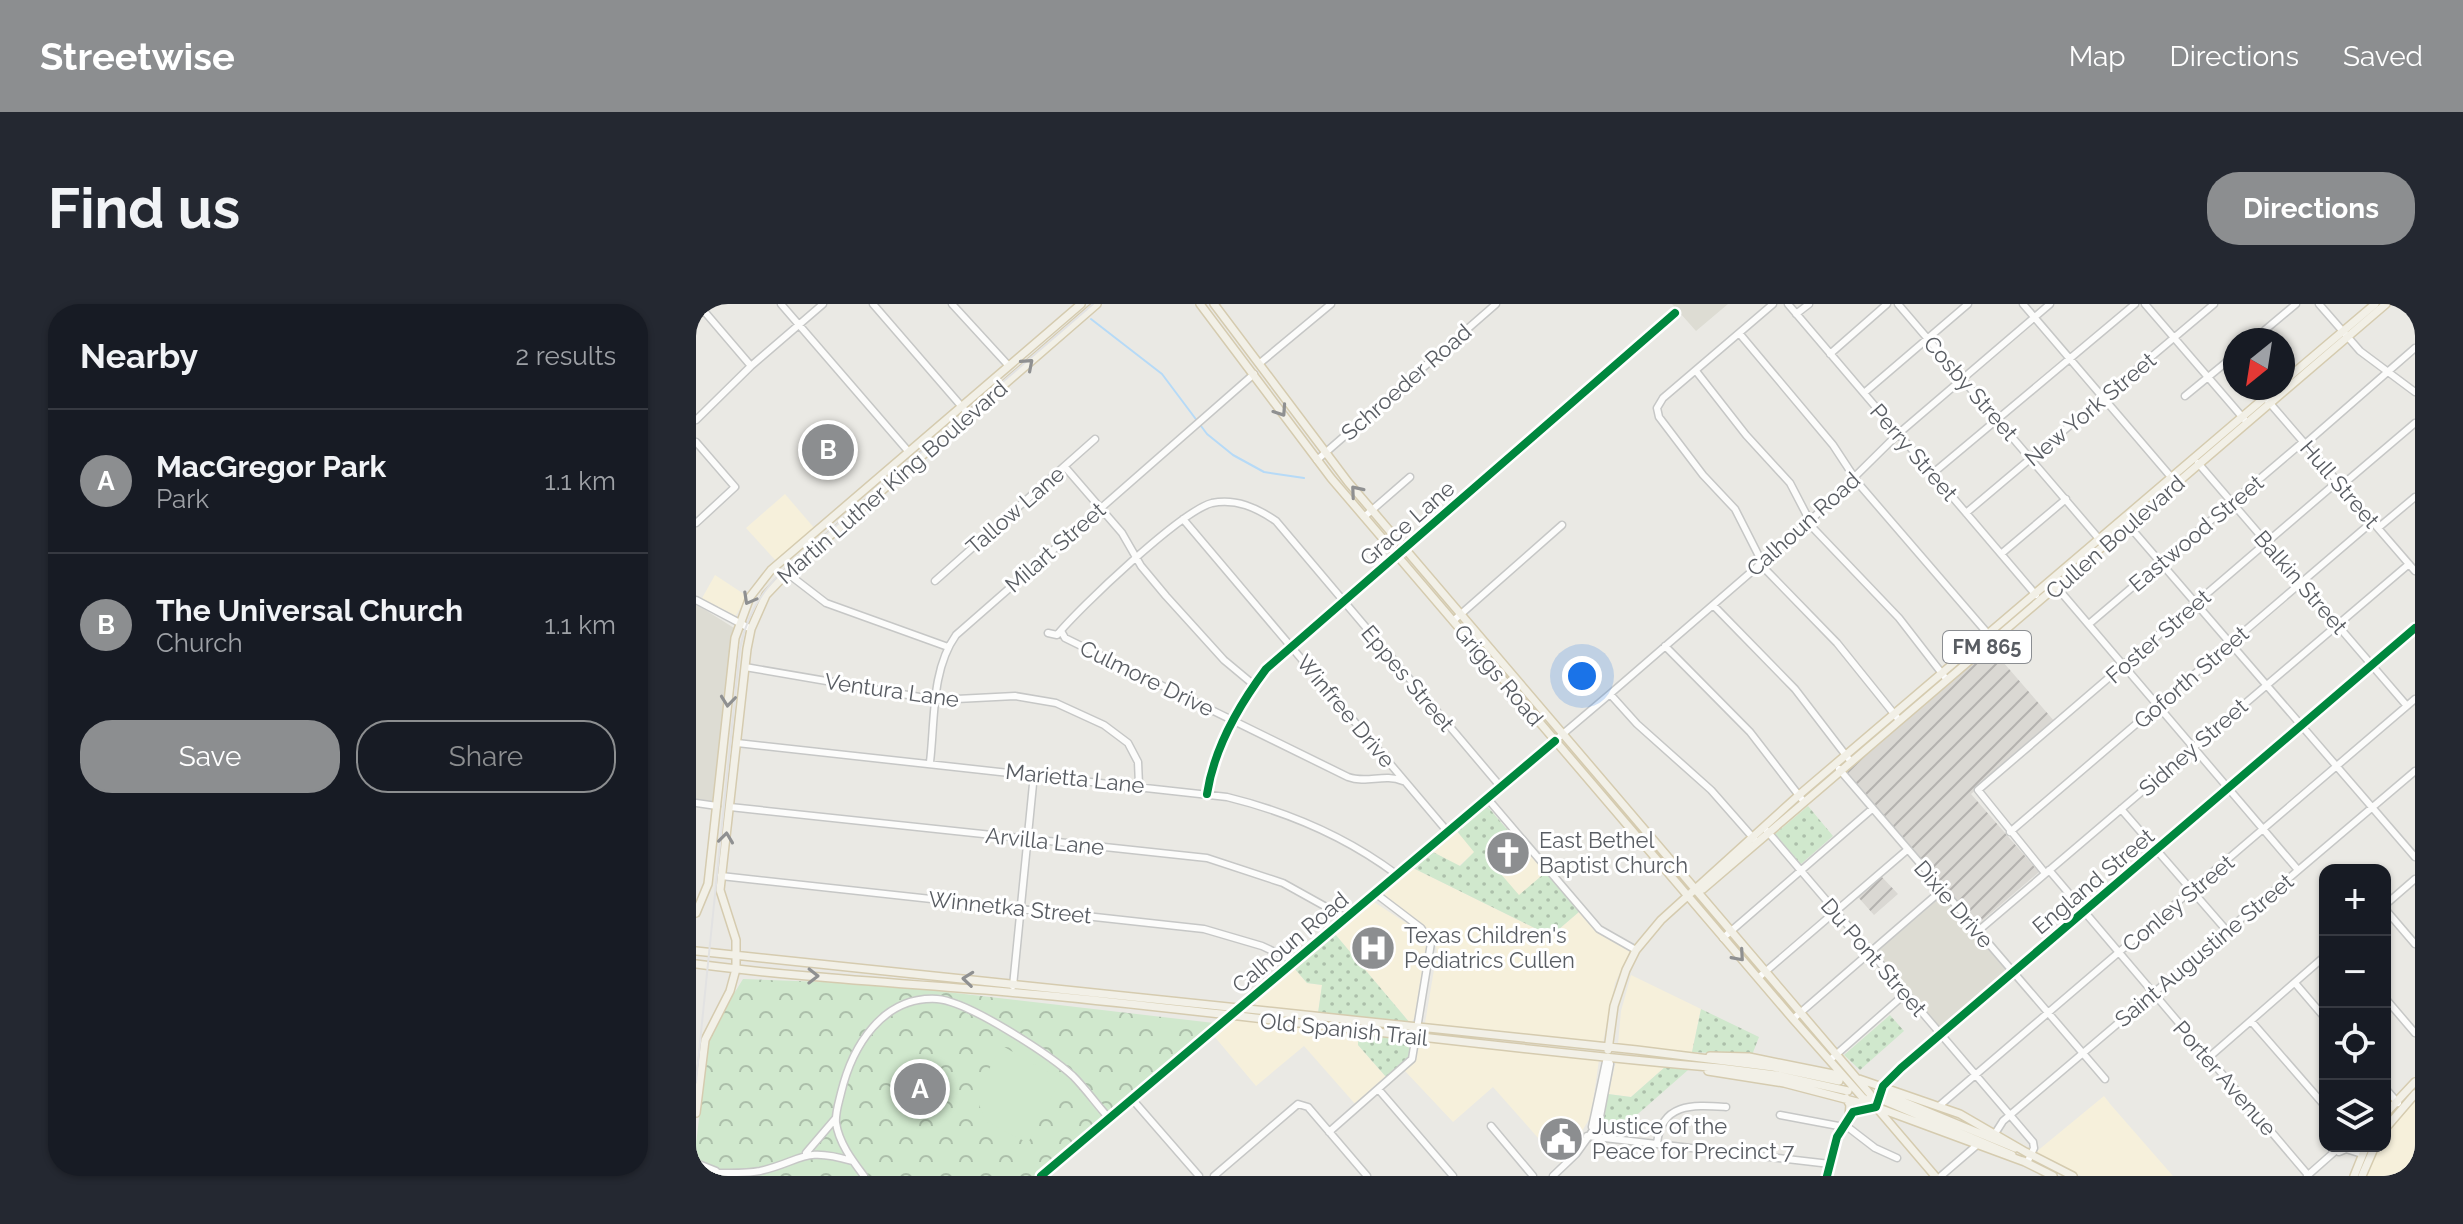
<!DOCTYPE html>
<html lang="en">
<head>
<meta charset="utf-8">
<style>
	:root { --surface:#171b24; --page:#242831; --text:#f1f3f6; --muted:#9ea1a6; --line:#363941; --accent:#8c8e90 }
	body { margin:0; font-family:Raleway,sans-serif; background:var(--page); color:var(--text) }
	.controls { position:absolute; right:24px; bottom:24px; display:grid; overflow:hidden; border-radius:16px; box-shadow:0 2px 6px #0004 }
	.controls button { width:72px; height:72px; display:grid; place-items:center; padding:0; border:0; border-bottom:2px solid var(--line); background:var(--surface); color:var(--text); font:40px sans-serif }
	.compass { position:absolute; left:1527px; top:24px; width:72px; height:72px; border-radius:50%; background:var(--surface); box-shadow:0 2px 6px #0004; rotate:210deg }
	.you { position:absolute; left:886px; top:372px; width:28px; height:28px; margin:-20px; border:6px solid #fff; border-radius:50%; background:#1a73e8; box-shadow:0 0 0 12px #1a73e833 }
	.badge { display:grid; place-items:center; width:52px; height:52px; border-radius:50%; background:var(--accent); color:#fff; font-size:26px; font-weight:700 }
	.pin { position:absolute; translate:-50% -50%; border:4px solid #fff; box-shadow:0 2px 8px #0006 }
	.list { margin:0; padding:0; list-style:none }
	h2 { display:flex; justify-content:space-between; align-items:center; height:104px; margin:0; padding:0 32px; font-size:34px }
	h2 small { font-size:26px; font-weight:400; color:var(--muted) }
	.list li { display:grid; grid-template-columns:52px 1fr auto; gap:24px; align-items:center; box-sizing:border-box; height:144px; padding:0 32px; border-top:2px solid var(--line) }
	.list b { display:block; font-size:30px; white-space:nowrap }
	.list p { margin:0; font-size:26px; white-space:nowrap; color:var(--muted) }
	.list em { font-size:26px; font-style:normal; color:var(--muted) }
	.actions { display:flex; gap:16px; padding:24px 32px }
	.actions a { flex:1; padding:18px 0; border:2px solid var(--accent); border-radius:32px; text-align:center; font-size:28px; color:var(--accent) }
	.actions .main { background:var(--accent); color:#fff }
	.icon { flex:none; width:44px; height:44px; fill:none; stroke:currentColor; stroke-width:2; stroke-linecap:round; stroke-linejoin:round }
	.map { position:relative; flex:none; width:1719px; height:872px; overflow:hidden; border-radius:32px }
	header { display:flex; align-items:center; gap:48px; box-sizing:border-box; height:112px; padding:0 40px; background:var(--accent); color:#fff }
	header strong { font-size:38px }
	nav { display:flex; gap:44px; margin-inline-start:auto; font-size:28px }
	.intro { display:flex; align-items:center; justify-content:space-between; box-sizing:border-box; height:192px; padding:0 48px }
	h1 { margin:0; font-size:56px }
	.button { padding:20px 36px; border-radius:32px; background:var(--accent); color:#fff; font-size:28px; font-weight:700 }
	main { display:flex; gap:48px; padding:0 48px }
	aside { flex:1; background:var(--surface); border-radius:32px; box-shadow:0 2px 6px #0004 }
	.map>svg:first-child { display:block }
</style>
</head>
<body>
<header>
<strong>Streetwise</strong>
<nav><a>Map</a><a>Directions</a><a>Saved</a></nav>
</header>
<div class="intro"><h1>Find us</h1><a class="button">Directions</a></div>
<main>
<aside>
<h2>Nearby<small>2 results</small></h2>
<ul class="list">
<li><span class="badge">A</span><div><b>MacGregor Park</b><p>Park</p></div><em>1.1 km</em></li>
<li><span class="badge">B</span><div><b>The Universal Church</b><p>Church</p></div><em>1.1 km</em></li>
</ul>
<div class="actions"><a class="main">Save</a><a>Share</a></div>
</aside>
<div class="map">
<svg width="1719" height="872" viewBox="0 0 1719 872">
	<defs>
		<pattern id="industrial-furrows" width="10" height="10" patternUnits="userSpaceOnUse" patternTransform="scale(2)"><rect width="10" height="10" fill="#dad8d3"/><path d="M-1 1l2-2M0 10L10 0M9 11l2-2" fill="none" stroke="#b4b2af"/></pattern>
		<pattern id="grass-dots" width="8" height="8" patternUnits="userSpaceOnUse" patternTransform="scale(2)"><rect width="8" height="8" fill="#d0e8cd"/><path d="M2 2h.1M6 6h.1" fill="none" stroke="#acbfaa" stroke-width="1.8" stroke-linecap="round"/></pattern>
		<pattern id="park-crowns" width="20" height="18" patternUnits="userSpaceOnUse" patternTransform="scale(2)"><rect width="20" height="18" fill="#d0e8cd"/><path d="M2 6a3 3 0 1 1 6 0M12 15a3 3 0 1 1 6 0" fill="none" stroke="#acbfaa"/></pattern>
	</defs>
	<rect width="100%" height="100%" fill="#eae9e4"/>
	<path fill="#f6f0db" d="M89,190L119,225L80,257L50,224Z
		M19,271L51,292L39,313L5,296Z
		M760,526L779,548L763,562L735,547Z
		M816,531L850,568L823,592L791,554Z
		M715,563L855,632L884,607L906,630L935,645L919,679L907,738L729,719L741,648L739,636L688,591Z
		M678,598L727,630L732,640L719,714L714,719L639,630Z
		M598,664L611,679L626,681L622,709L560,702V696Z
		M935,671L1005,705L996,748L922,740L925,707Z
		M539,716L662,730V741L691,774L660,801L608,742L560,782L518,732Z
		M727,737L903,756L895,812L870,854L865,860L797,783L757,818L709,767Z
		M920,757L969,763L935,793L912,790Z
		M1408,792L1415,801L1477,872H1385L1340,848Z
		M1719,792V872H1669L1681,842H1689V828Z"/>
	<path fill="url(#industrial-furrows)" d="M1294,343L1359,418L1275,490L1343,568L1280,622L1148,468Z
		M1185,572L1202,590L1178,611L1162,593Z"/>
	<path fill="#dddcd3" d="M976,0H1032L1000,27Z
		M0,300L38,324L19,495L14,499L0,496Z
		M1247,591L1312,668L1245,725L1180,648Z"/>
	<path fill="url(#grass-dots)" d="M791,502L816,531L791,554L823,591L850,568L884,607L855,632L715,563L735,547L764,562L778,548L760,526Z
		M1112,502L1137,532L1105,560L1079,530Z
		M639,630L714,719L622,709L626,681L611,679L598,664Z
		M1005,705L1063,733L1056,751L996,748Z
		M1194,711L1208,727L1164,766L1148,751Z
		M662,730L716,736L715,750L691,774L662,741Z
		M969,763L992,766L927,823L905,819L912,790L935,793Z"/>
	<path fill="url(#park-crowns)" d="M47,675L182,680L518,719L339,872H0V840L12,739C19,716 35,695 47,675Z"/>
	<path fill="#d0e8cd" d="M305,741L360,773L363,779L332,839L289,817L280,792Z"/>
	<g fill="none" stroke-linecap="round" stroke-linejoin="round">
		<path stroke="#b6daf7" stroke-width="2" d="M395,15L466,70L511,130L537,151L568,168L608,174"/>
		<g stroke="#c6c7c6" stroke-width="9">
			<path id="minor" d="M2,0L55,62
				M85,0L212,147
				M177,0L273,111
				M256,0L312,61
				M1077,0L967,94L961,104L963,113L1007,171L1039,205L1070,266L1141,339L1203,416
				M1092,0L1340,291
				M1202,0L1404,236
				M1327,0L1481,180
				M1449,0L1548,115
				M1623,0L1664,47L1719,88
				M1100,10L1113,0
				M1043,29L1137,141L1162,179L1293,331
				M1557,36L1600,0
				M1134,50L1191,0
				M564,59L635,0
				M1000,67L1050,131L1094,179L1118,225L1203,314L1251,376
				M1168,89L1272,0
				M1489,92L1539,51
				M1572,97L1719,267
				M0,116L55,62L127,0
				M0,138L39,183L0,219
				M1609,140L1719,44
				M621,156L800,0
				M1502,159L1711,402
				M369,163L426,229L445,262L470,292L528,356L558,381
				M1236,170L1439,0
				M1645,182L1719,119
				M1270,209L1518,0
				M668,213L714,173
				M487,215L751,527
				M1427,215L1719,553
				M1682,224L1719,193
				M1305,250L1370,195
				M91,269L130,299L252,343
				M239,277L399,135
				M1358,280L1602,566
				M0,296L55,325
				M1017,301L1099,385L1155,458
				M757,317L866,221
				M1393,320L1607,138
				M365,327L369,334L652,473C671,480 688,469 707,477
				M352,329L361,331C383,304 485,207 516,199C540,194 561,204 580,217L804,482
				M969,342L1054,428L1108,498
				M49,363L241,396L319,392L360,399L408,421L432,439L442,458L443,481
				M914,390L941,420L1015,486L1059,536
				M41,439L531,493C592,508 649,532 700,570
				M234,458C239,417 235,366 260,331L558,70
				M1143,465L1409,775
				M511,490C518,444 543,401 570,365L979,9
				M791,494L903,625L940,646
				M0,499L21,502
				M34,503L511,554L587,579L650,614
				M1425,505L1531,627
				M1071,527L1337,838L1338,844L1331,859
				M1314,528L1676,218
				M1353,566L1612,871
				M1349,569L1282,486L1641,178
				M25,572L508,625L566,642L598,657
				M1689,601L1719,575
				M1689,605L1719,640
				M1282,627L1713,260
				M1027,634L1176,505
				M1062,674L1211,546
				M1599,679L1629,714
				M317,682L338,470
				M1689,694L1719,729
				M1097,715L1246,586
				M1555,717L1629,802
				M1511,755L1629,652
				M1134,756L1210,689
				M1689,784L1702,799
				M683,786L757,872
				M436,795L503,872
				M1243,802L1719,395
				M1084,811L1153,824L1179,844L1201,854
				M795,822L837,872
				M896,823L911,753
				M633,828L716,755L735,639L725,624L679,589
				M1300,828L1307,817L1719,467
				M891,832L1134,860
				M961,840C965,798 998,801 1030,803
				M1643,848L1650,845L1666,850
				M110,849L139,815
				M0,859L20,867
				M0,869C22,868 43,871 64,867C107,857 106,842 156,857
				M168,872C156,856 143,839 140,819C139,809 143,798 145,789C156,743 186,692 241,695C272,697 354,751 377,772C390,785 401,801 413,814
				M345,872L914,390L1114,217L1202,130L1354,0
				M518,872L602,800L612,803L671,872
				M857,872L880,850L903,818L914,760L911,753
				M1131,872L1141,833L1157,808L1180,803L1187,782L1205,764L1719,324
				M1245,872L1281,841
				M1611,872L1645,842"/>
		</g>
		<g stroke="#d5cbaf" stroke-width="10">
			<path id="major" d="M504,0L635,174L1097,715L1167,794L1180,803L1239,872
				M518,0L652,178L1174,790L1179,801
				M1587,78L1679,0
				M998,587L1007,585L1690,0
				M0,609L12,580L39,334L54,293L75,266L385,0
				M0,647L941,746L1077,763L1143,777
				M0,660C121,676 245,681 367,693C586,715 804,745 1024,764L1080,771L1152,787
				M912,746L918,702L930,666L940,646L965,616L1103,491L1580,84
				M1014,752L1053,753L1147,772
				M1012,767L1088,779L1180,803L1329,858
				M1163,775L1264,810L1333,850
				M1191,791L1319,844
				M1150,794L1154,801L1153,813
				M1189,797L1316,851
				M0,809L9,736L34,687L40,665V636L24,586L51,345L55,325L70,291L91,269L401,0
				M1689,810L1719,778
				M1689,825L1719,790
				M1330,848L1377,872
				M1327,857L1357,872
				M1658,872L1670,842
				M1666,872L1679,842"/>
		</g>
		<use href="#minor" stroke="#fcfcfb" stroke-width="6"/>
		<use href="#major" stroke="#f2f0e7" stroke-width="7"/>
		<path stroke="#e2e2e2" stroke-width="2" d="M0,778L44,344C50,314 63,290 85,269L397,0"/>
		<g stroke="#fff" stroke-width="13">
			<path id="cycleway" d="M511,490C518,444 543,401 570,365L979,9
				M345,872L859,437
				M1131,872L1141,833L1157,808L1180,803L1187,782L1205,764L1719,324"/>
		</g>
		<use href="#cycleway" stroke="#00873e" stroke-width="8"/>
	</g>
	<defs><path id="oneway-chevron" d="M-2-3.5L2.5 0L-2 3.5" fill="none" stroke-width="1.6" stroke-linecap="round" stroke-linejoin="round" transform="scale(2)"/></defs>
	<g stroke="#8f9091">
		<use href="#oneway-chevron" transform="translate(332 60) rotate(-41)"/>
		<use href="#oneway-chevron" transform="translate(585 107) rotate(56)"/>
		<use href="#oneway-chevron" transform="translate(660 187) rotate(-130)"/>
		<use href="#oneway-chevron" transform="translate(53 295) rotate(119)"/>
		<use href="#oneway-chevron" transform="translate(32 397) rotate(96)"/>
		<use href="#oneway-chevron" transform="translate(30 534) rotate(-83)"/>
		<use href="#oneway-chevron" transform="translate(1043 652) rotate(49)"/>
		<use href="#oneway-chevron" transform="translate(117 672) rotate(1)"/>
		<use href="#oneway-chevron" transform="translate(272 675) rotate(-174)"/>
	</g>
	<defs>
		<g id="church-disc" transform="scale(2.3)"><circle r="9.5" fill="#8c8e90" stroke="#fff"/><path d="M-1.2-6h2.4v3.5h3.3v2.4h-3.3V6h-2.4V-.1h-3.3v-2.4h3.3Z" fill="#fff"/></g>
		<g id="hospital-disc" transform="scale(2.3)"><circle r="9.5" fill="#8c8e90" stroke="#fff"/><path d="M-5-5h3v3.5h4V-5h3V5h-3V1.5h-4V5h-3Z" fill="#fff"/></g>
		<g id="civic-disc" transform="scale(2.3)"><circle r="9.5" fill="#8c8e90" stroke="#fff"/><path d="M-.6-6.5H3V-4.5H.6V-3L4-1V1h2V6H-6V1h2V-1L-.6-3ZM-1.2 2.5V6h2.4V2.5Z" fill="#fff"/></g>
	</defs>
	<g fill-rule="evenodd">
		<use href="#church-disc" x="812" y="549"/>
		<use href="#hospital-disc" x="677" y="644"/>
		<use href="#civic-disc" x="865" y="835"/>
	</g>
	<g text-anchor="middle" stroke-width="6" stroke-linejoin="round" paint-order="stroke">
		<rect fill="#fff" stroke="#8b8e92" stroke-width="2" x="1247" y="327" width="88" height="32" rx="6"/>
		<g font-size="20" font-weight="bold" fill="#595d63">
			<text x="1291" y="350">FM 865</text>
		</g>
		<g font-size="22" fill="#595d63" stroke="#fff">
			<text transform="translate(710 78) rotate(-41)" y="8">Schroeder Road</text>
			<text transform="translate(1275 84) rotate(49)" y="8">Cosby Street</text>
			<text transform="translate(1394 105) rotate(-40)" y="8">New York Street</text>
			<text transform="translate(1218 148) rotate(49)" y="8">Perry Street</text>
			<text transform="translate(196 178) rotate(-41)" y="8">Martin Luther King Boulevard</text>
			<text transform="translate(1644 180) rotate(49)" y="8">Hull Street</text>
			<text transform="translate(319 206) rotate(-41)" y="8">Tallow Lane</text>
			<text transform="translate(711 219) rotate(-41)" y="8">Grace Lane</text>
			<text transform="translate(1107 220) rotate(-42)" y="8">Calhoun Road</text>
			<text transform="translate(1500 229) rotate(-40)" y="8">Eastwood Street</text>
			<text transform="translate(1419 233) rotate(-41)" y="8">Cullen Boulevard</text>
			<text transform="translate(359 243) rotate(-41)" y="8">Milart Street</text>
			<text transform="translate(1605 278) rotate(49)" y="8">Balkin Street</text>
			<text transform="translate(1462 332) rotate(-41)" y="8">Foster Street</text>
			<text transform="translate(803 371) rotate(50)" y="8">Griggs Road</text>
			<text transform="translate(1495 373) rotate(-41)" y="8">Goforth Street</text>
			<text transform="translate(451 374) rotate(26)" y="8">Culmore Drive</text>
			<text transform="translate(712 374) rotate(50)" y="8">Eppes Street</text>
			<text transform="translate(196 386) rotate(8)" y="8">Ventura Lane</text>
			<text transform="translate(650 407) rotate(50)" y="8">Winfree Drive</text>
			<text transform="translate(1497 443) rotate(-41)" y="8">Sidney Street</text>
			<text transform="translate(379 474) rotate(6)" y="8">Marietta Lane</text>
			<text transform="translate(349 537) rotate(6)" y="8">Arvilla Lane</text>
			<text transform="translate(1397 577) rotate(-40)" y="8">England Street</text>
			<text transform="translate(1482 599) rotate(-40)" y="8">Conley Street</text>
			<text transform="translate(1258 600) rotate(49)" y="8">Dixie Drive</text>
			<text transform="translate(314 603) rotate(6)" y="8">Winnetka Street</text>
			<text transform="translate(594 638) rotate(-40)" y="8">Calhoun Road</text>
			<text transform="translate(1508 646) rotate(-40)" y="8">Saint Augustine Street</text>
			<text transform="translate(1178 653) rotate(49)" y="8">Du Pont Street</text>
			<text transform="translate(648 725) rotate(6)" y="8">Old Spanish Trail</text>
			<text transform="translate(1529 774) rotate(49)" y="8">Porter Avenue</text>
		</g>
		<g font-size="22" fill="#595d63" stroke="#fff" text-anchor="start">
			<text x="843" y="544">East Bethel<tspan x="843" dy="25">Baptist Church</tspan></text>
			<text x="708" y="639">Texas Children's<tspan x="708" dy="25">Pediatrics Cullen</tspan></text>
			<text x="896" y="830">Justice of the<tspan x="896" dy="25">Peace for Precinct 7</tspan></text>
		</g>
	</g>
</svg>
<div class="controls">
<button>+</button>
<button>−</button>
<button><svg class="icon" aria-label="locate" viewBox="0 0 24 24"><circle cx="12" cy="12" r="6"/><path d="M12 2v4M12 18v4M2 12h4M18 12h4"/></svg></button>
<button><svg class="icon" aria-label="layers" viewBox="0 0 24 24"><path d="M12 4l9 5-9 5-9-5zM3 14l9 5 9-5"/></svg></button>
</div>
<svg class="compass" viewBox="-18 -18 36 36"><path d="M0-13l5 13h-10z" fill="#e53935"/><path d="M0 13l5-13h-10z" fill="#9ea1a6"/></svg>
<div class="you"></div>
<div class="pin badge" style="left:224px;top:785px">A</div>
<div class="pin badge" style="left:132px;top:146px">B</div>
</div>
</main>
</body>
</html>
